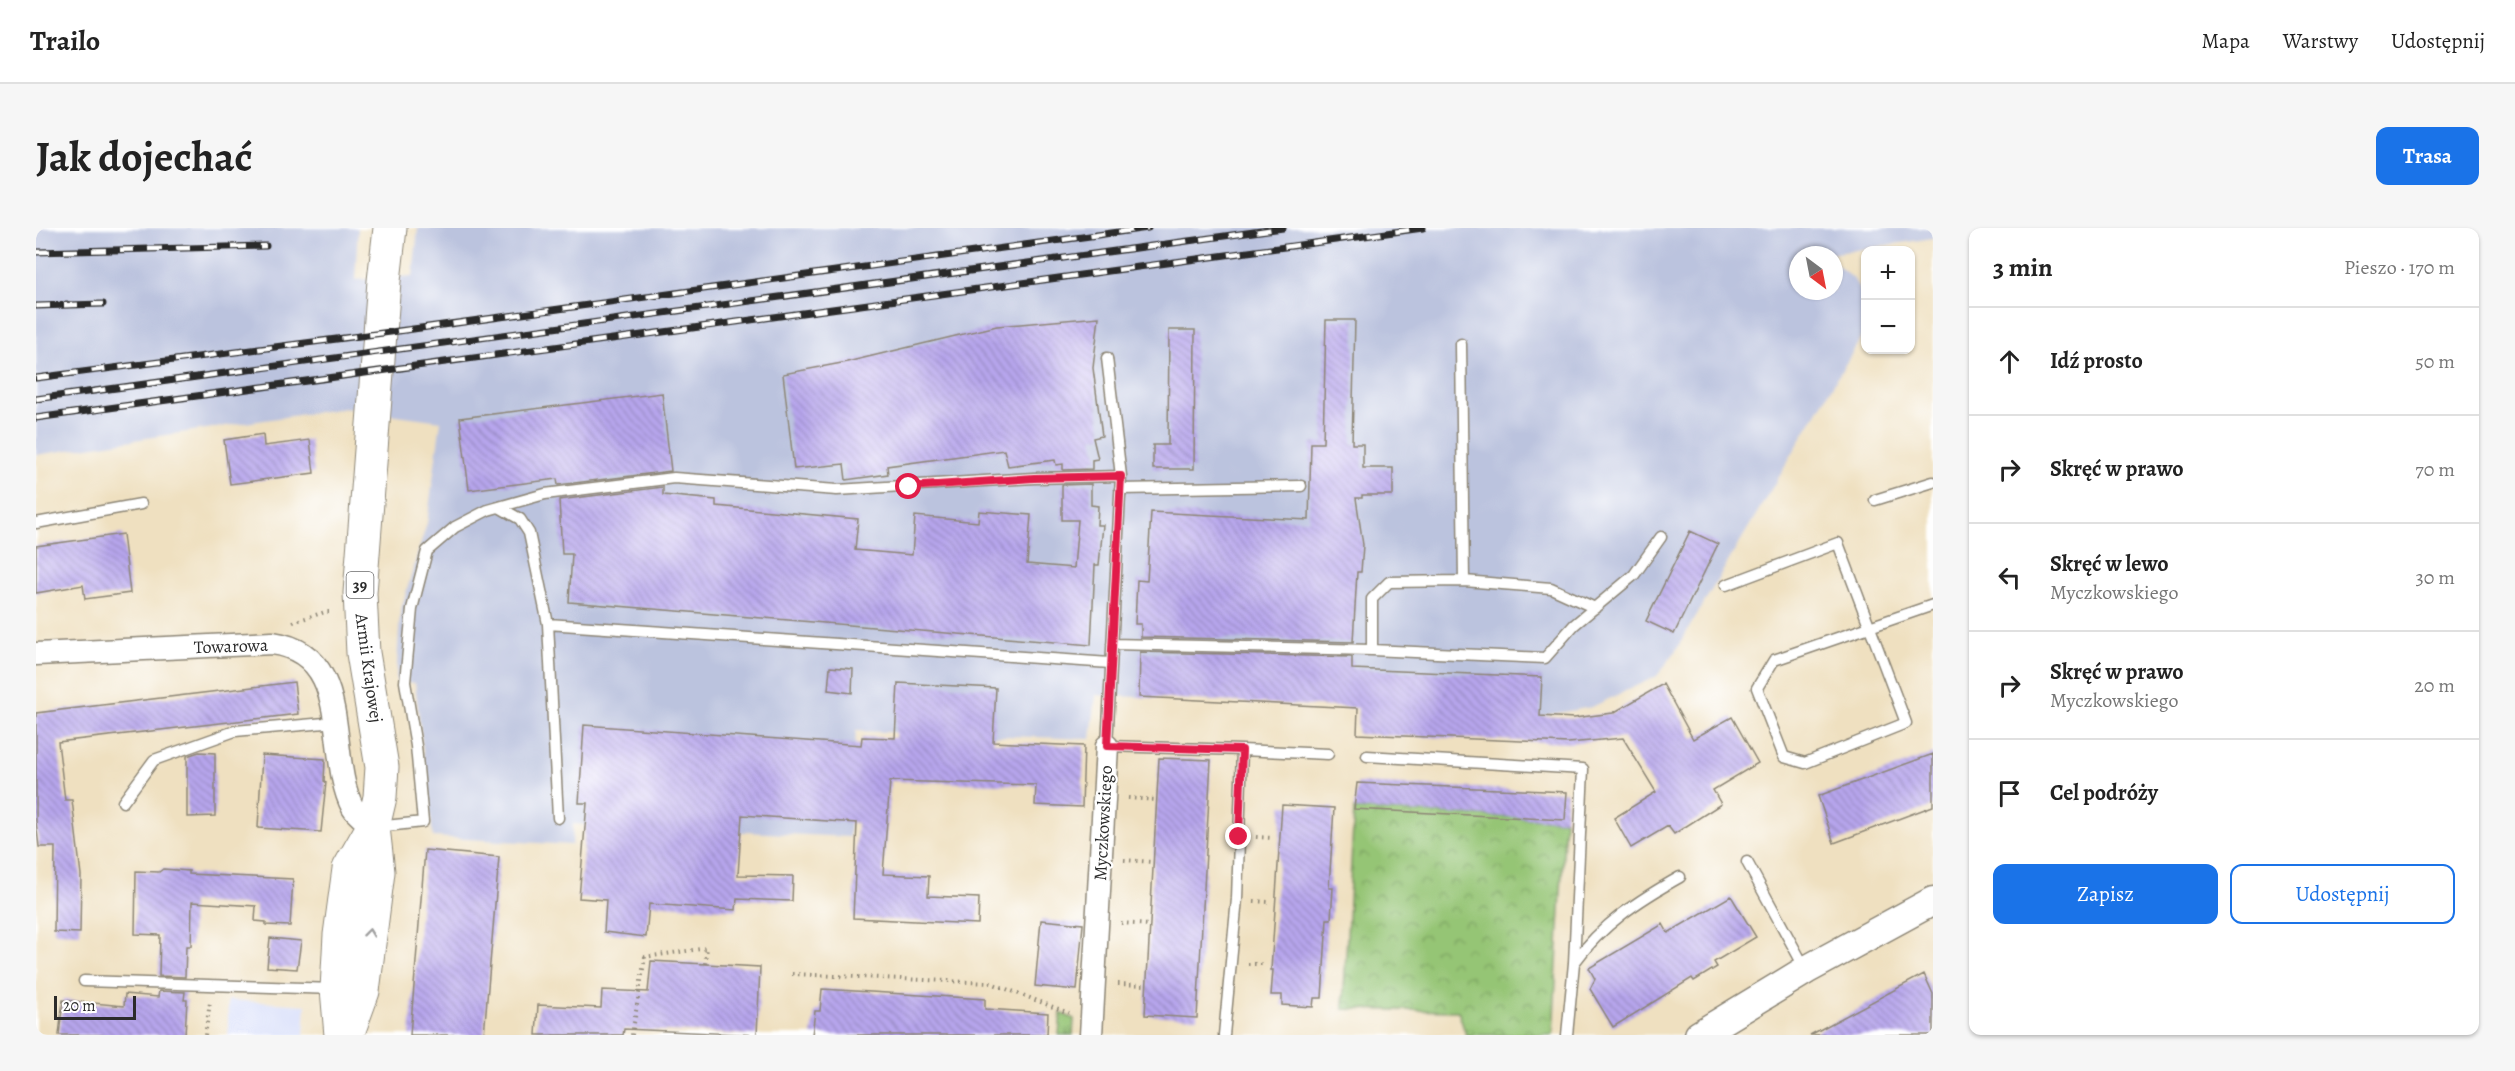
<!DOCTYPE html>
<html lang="pl">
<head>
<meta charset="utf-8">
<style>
	:root { --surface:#fff; --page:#f6f6f6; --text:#222; --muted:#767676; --line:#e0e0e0; --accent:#1a73e8 }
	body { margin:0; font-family:Alegreya,serif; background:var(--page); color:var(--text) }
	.controls { position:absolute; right:18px; top:18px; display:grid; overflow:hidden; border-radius:12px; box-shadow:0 2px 4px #0004 }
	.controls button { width:54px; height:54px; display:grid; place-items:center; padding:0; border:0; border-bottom:2px solid var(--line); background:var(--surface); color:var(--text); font:30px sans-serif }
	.compass { position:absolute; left:1753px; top:18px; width:54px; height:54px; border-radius:50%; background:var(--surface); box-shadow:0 2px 4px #0004; rotate:148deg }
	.scale { position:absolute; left:18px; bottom:15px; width:82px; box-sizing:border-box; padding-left:6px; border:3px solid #2b2b2b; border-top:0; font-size:16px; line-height:21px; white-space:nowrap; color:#2b2b2b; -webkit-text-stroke:4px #fff; paint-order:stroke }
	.stop { position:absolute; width:18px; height:18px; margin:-14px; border:4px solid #e11d48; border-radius:50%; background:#fff }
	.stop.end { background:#e11d48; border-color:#fff; box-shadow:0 2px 6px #0008 }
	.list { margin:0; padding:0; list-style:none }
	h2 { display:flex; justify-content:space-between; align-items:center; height:78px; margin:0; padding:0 24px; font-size:26px }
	h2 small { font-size:20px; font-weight:400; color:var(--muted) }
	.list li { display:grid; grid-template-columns:39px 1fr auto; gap:18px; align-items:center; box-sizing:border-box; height:108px; padding:0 24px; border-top:2px solid var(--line) }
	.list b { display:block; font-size:22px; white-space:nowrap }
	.list p { margin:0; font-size:20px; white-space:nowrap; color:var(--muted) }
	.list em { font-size:20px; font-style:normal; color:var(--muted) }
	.actions { display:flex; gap:12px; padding:18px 24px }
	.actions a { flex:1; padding:14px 0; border:2px solid var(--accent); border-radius:12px; text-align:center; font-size:21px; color:var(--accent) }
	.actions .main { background:var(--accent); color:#fff }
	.icon { flex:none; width:33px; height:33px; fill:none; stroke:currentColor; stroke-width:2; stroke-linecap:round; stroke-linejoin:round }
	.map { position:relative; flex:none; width:1897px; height:807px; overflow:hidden; border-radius:12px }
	header { display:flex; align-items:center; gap:36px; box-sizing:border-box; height:84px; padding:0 30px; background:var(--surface); border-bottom:2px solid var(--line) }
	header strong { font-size:28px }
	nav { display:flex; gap:33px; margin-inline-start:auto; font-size:21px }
	.intro { display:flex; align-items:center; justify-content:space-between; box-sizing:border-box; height:144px; padding:0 36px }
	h1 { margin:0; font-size:42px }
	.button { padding:15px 27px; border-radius:12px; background:var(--accent); color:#fff; font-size:21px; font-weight:700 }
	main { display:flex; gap:36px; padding:0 36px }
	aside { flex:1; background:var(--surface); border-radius:12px; box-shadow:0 2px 4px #0004 }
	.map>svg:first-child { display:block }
</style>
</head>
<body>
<header>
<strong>Trailo</strong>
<nav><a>Mapa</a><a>Warstwy</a><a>Udostępnij</a></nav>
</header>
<div class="intro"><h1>Jak dojechać</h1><a class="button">Trasa</a></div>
<main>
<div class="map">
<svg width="1897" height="807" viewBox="0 0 1897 807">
	<defs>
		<pattern id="grass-tufts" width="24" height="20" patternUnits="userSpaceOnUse" patternTransform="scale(1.5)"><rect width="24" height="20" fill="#95c575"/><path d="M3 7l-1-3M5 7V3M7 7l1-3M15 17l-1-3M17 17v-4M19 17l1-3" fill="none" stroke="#7aa060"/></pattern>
		<pattern id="park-crowns" width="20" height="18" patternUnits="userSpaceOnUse" patternTransform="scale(1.5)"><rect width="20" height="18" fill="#95c575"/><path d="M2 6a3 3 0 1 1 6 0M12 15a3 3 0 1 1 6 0" fill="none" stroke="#7aa060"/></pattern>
		<pattern id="building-back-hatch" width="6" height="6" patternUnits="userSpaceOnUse" patternTransform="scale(1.5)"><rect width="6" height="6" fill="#b7a6ed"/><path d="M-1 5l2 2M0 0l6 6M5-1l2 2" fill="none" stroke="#9587c0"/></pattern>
	</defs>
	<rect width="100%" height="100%" fill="#fff"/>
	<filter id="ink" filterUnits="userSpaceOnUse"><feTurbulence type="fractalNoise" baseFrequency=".0167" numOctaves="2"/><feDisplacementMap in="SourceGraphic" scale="12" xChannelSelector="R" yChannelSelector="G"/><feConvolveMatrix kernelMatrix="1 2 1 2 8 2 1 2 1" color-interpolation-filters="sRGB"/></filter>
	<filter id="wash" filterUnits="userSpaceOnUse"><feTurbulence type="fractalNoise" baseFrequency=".008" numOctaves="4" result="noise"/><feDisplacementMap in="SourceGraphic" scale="24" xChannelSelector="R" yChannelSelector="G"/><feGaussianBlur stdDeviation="1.35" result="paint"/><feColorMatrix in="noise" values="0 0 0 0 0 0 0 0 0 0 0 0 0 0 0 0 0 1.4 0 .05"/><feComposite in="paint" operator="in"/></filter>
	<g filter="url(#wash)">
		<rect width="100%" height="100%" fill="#efe0c0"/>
		<path fill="#d1d9f9" d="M192,772L270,777L268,807H192Z"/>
		<path fill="#bbc3de" d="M0,0H322L319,52L377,48L382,0H1897V10L1788,27H1762V63H1798V35L1817,50L1829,71V103L1637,427L1621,448L1556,479L1504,488L1060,467L1055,511L820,503L813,609L537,596L536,617L397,609L379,455L360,454L364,385L391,295L405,193L308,180L0,227Z"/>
		<path fill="url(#grass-tufts)" stroke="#607850" stroke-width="1.5" d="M1025,785L1038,791L1037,807H1023Z"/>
		<path fill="url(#park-crowns)" stroke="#607850" stroke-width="1.5" d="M1318,581L1529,592L1517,807H1430L1422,783L1307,781Z"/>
		<g id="blocks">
			<path fill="url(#building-back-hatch)" d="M1063,89L1057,140L1066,208L1057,210L1062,231L1056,232V241L1027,242V236L1020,237L1019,232L972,238L968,222L851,238L852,246L810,252L808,236L758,241L747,146L811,134L961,98Z
				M1290,92H1319L1316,216H1327V240H1357V267H1326V270H1320L1327,317L1325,344H1321L1317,414L1105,409V396H1099L1101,352L1111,353L1115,284L1273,292L1275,215H1287Z
				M1133,102H1159L1158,241H1117V217H1132Z
				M626,165L635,243L522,257L521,251L433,262L424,190Z
				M227,206L228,218L274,212L278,245L194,256L188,212Z
				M1055,256V277L1062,278L1061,297H1067L1063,337H1059L1055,417L533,374L536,326H526L523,272L627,259V267L680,272V278L822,291L819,322L876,327L879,288L942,294L943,283L995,287L991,336L1038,340L1042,292H1026V257Z
				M1654,303L1682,316L1638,406L1610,393Z
				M87,306L94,365L49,371L47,357L0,365V318Z
				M1104,424L1316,429V441L1506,449L1504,488L1538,490L1577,485L1627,456L1657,511L1696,489L1722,535L1677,562L1685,576L1638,606L1632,598L1595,620L1578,590L1620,564L1587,510L1532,515L1321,506L1322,480L1103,469Z
				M794,439L817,441L816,465L792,462Z
				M258,454L262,486L22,514L29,572H36L45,647L44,705L18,704L19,619H3L0,593V485Z
				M862,455L960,460L957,514L1048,518L1046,579L999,577L1000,557L854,553L847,646L893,648L892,668L943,670L942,696L817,690L821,595L706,587L702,647L757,648L756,673L701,671L700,682L613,676L610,709L568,704L570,672L543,670L551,575H543L548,497L825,517L826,509L859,510Z
				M163,524L179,525V588L151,589V528Z
				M1897,526V578L1798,615L1782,568Z
				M226,527L289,531L288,553L290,554L285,604L222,600Z
				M1123,530L1175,532L1161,790L1109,787Z
				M1321,555L1531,564L1529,592L1318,581Z
				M1246,577L1298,580L1293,660H1297L1295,691H1291L1286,770H1278L1277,779L1246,777V767H1235L1237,742H1235Z
				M389,622L463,629L448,807H374Z
				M127,641L153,643V646L257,651L254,698L230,697V694L219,693L220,678L156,674L155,718H150L149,749L123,748L124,707L99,706L100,643L123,644Z
				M1695,668L1720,709L1678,734L1681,739L1658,753L1656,750L1577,799L1554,761L1559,751L1553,740L1627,696L1632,705Z
				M1005,692L1047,696L1041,762L999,758Z
				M234,710L265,713L261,741L231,739Z
				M615,733L724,739L721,807L588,801L587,807H500L502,777L565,780L566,762L612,764Z
				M1888,746L1897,766V807H1774Z
				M786,761L949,771V781L1012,785L1011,807H776L779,783H784Z
				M123,763L149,764L148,772H151L149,807H23L27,772L88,778L89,766L122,769Z"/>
		</g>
	</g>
	<g filter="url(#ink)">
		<use href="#blocks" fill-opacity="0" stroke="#8d8676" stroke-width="1.5"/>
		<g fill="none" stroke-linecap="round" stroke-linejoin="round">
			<g stroke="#8d8676" stroke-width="13">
				<path id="service" d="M1425,116L1428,353L1515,360L1559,380
					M1071,130L1085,248
					M1084,261L1265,258
					M1839,272L1897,254
					M463,279L484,291L493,305L512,396
					M0,295L105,276
					M1690,357L1802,315L1870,495L1769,535L1748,529L1721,460L1738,432L1897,377
					M1076,416L1336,422L1509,430L1538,397L1598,347L1625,309
					M1336,422V371L1353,354L1428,353
					M1206,522L1292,526
					M1331,528L1547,541L1538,735L1531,807
					M87,574L118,532L199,503L300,494
					M522,590L512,396L1074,435
					M340,599L387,594L380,518L369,454L376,381L391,323L419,299L452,282L509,266L638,250L801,262L998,250L1085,248L1071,518L1206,522L1201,671L1188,807
					M1711,634L1770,742
					M1538,735C1566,696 1603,672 1644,649
					M48,753L299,761"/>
			</g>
			<g stroke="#8d8676" stroke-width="25">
				<path id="minor" d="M0,426L236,415C320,426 289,529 317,580C321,587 331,593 337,599
					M1055,807L1071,518"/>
			</g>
			<g stroke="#8d8676" stroke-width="31">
				<path id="tertiary" d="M1663,807L1770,742L1897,673"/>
			</g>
			<g stroke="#8d8676" stroke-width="35">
				<path id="primary" d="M305,807L301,761L304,707L313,641L337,599L344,569L346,539L327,425L324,365L348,53L354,0
					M311,807L327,763L342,644L337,599"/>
			</g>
			<path stroke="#8d8676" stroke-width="4" stroke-dasharray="1.5 4.5" stroke-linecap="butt" d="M257,394L289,384H296
				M1092,570L1121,572
				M1220,609L1237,610
				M1088,632L1117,634
				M1218,673L1233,674
				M1085,695L1114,697
				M1212,736H1229
				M756,746L955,755L1033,785
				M1082,756L1111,757
				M169,807L174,775
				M596,807L609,729L671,720L669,736"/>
			<use href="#service" stroke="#fff" stroke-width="10"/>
			<use href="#minor" stroke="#fff" stroke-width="22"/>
			<use href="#tertiary" stroke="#fff" stroke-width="28"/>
			<use href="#primary" stroke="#fff" stroke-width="33"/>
			<g stroke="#2b2b2b" stroke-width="7">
				<path id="rail" d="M0,24L230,18
					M0,78L67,76
					M0,150L370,102L1112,0
					M0,171L1247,0
					M0,190L1387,0"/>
			</g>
			<use href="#rail" stroke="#fff" stroke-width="4.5" stroke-dasharray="14" stroke-linecap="butt"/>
		</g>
		<defs><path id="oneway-chevron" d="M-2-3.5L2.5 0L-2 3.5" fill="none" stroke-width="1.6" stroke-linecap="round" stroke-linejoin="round" transform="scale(1.5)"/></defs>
		<use stroke="#a0a0a0" href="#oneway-chevron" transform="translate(333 705) rotate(-83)"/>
	</g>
	<g fill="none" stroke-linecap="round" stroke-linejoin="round" filter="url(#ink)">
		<path stroke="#e11d48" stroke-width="8" d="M873,259L998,250L1085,248L1071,518L1206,522L1203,609"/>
	</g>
	<g text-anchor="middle" stroke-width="4.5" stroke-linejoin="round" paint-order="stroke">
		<rect fill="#fff" stroke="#6b6b6b" stroke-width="1.5" x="310.5" y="344" width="27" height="26" rx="4.5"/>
		<g font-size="16" font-weight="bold" fill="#2b2b2b">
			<text x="324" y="363">39</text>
		</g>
		<g font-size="18" fill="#2b2b2b" stroke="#fff">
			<text transform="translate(195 418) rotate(-2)" y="6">Towarowa</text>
			<text transform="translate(333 440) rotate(82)" y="6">Armii Krajowej</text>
			<text transform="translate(1067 595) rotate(-87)" y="6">Myczkowskiego</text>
		</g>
	</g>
</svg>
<div class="controls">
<button>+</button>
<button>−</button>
</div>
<svg class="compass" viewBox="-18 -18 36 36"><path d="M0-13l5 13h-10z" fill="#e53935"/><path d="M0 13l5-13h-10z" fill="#767676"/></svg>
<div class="scale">20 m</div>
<div class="stop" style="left:873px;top:259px"></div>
<div class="stop end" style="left:1203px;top:609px"></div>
</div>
<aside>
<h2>3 min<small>Pieszo · 170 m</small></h2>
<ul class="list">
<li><svg class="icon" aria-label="ahead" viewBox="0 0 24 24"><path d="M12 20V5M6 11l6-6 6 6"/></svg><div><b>Idź prosto</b></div><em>50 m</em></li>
<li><svg class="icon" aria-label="right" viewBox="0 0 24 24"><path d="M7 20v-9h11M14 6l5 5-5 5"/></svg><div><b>Skręć w prawo</b></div><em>70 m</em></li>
<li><svg class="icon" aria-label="left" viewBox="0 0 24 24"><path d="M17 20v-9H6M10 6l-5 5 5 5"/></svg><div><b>Skręć w lewo</b><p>Myczkowskiego</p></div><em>30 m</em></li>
<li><svg class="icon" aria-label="right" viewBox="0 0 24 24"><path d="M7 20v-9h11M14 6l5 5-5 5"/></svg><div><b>Skręć w prawo</b><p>Myczkowskiego</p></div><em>20 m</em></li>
<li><svg class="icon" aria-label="arrive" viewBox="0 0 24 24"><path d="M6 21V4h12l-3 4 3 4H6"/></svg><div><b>Cel podróży</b></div></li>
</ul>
<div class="actions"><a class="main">Zapisz</a><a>Udostępnij</a></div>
</aside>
</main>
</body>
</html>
